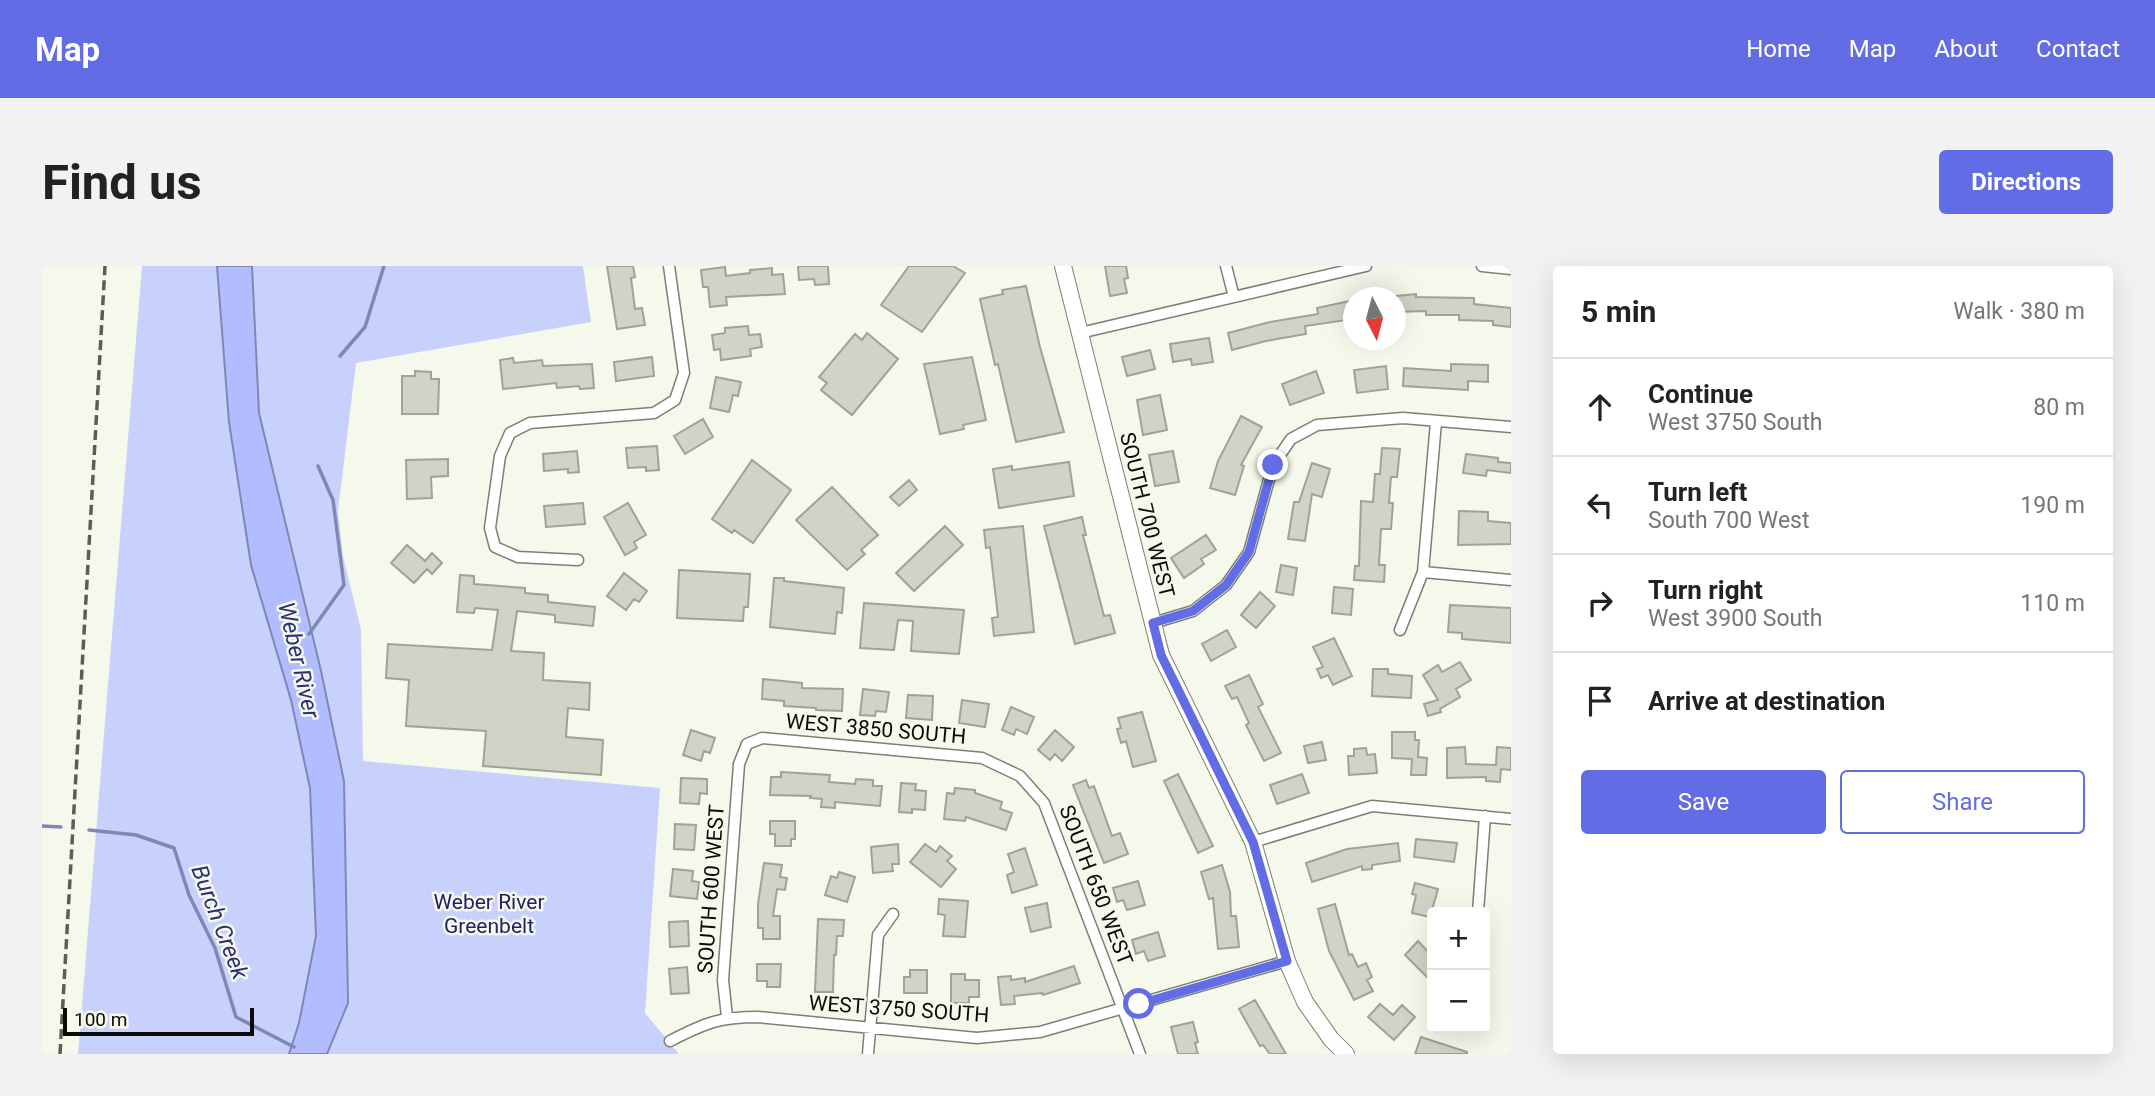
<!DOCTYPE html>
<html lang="en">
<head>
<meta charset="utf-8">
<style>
	:root { --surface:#fff; --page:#f2f2f2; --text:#222; --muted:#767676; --line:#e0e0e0; --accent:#626ce4 }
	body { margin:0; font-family:Roboto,sans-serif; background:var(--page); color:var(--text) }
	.controls { position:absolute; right:21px; bottom:21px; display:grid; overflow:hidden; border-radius:7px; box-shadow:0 7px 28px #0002 }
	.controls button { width:63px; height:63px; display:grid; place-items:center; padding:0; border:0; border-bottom:2px solid var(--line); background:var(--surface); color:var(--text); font:35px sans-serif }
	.compass { position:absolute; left:1301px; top:21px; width:63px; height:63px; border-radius:50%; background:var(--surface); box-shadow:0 7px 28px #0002; rotate:174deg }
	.scale { position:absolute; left:21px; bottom:18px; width:191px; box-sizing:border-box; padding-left:7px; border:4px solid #0b0c08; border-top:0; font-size:19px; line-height:24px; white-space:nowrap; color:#0b0c08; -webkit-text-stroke:5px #f5f9eb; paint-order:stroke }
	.stop { position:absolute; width:21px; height:21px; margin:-16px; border:5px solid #626ce4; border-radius:50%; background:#fff }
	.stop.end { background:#626ce4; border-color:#fff; box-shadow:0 2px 7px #0008 }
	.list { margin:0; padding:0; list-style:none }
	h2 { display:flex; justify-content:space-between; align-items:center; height:91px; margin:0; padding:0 28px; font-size:30px }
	h2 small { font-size:23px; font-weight:400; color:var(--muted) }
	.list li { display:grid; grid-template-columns:46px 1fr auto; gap:21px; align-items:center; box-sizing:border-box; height:98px; padding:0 28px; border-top:2px solid var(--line) }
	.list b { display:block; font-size:26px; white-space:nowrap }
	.list p { margin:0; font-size:23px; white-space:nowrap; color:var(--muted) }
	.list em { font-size:23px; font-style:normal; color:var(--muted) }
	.actions { display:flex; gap:14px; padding:21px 28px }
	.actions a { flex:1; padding:16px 0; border:2px solid var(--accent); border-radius:7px; text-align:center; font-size:24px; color:var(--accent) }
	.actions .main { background:var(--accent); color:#fff }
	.icon { flex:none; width:38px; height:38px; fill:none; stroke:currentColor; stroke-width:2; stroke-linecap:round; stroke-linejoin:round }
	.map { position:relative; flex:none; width:1469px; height:788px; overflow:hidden; border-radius:7px }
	header { display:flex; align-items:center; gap:42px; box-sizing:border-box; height:98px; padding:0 35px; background:var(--accent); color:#fff }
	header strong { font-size:33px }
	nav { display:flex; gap:38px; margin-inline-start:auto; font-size:24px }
	.intro { display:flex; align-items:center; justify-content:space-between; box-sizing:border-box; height:168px; padding:0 42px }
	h1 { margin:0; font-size:49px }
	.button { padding:18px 32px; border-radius:7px; background:var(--accent); color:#fff; font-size:24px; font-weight:700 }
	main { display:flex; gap:42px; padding:0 42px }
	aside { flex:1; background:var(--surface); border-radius:7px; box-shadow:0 7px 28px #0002 }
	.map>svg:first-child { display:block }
</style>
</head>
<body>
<header>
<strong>Map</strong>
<nav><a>Home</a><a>Map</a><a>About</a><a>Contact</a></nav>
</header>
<div class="intro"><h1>Find us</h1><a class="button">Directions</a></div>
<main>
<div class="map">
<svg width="1469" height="788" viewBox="0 0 1469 788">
	<rect width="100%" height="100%" fill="#f5f9eb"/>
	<path fill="#c8d1fc" d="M100,0H175L187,156L268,522L274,670L257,757L247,788H36Z
		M210,0H541L549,56L314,97L296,245L301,290L319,364L321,495L618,522L603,747L637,788H285L306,737L302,515L280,409L217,147Z"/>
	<path fill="#b1bdfe" stroke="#7f88b4" stroke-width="2" d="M175,0H210L217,147L279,405L302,515L306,737L285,788H247L257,757L274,670L268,522L249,434L209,299L187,156Z"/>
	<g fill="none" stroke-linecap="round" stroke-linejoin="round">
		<path stroke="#7f88b4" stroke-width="3.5" d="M298,90L323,61L342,0
			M267,368L302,319L291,234L276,200
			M0,560L19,561
			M47,564L94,569L132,582L147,629L173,682L194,751L252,781"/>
	</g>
	<path fill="#d0d4c7" stroke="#9fa396" stroke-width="2" d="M565,0H591L593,11L589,12L593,43L600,42L603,59L575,63Z
		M756,0H786L787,18L773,19L772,13L757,14Z
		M867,0H911L923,7L880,66L839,39Z
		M1063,0H1084L1086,12L1082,13L1085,27L1068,30Z
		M683,1L684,10L708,7V4L730,2V9L741,8L743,28L684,31L685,39L668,41L666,21H661L659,4Z
		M984,20L998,81L1022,166L974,176L956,98L953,99L938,33L961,28L960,24Z
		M1374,28V31L1432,32V38L1469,42V61L1451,59V55L1417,54V49H1384V45L1354,46V30Z
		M1312,34V53L1263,60L1264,68L1224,75L1190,84L1186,67L1228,56L1276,48L1275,42Z
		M706,60L707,69L718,68L720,81L708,83L709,90L679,94L678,83L672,84L670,69L683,67V62Z
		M825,67L856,93L810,149L779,124L785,117L777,111L813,68L820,74Z
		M1167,72L1171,96L1150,99L1149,93L1131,96L1128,78Z
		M1108,84L1113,103L1085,110L1080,91Z
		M610,91L612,110L574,115L572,96Z
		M930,91L944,154L921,159L922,163L898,168L882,98Z
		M471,92L472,97L500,94L501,100L550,98L552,122L538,123L537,120L515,122L514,117L461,123L458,94Z
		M1409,98L1446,99V116L1426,115V124L1361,120L1362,102L1409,105Z
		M1344,100L1346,123L1315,127L1312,104Z
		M373,105L389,106V113H397L396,148H360V110H373Z
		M1274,105L1282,127L1248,139L1240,118Z
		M674,111L699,116L696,130L691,129L687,146L668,142Z
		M1118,129L1125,164L1101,169L1095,134Z
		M1199,150L1220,161L1199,199L1202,200L1193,229L1168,222L1176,195Z
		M661,153L671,171L643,188L632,170Z
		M615,180L617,204L604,205V201L586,202L584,182Z
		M1340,182L1358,183L1355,211H1349L1347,237H1351L1349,263H1339L1337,299H1343L1342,316L1312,314L1313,300H1317L1319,235L1331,236L1333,208H1338Z
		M535,185L537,206L526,207V203L502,205L501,188Z
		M1131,185L1137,216L1113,220L1107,189Z
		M1424,188L1456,192V196L1469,197V207L1445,204L1444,210L1421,207Z
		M406,193V210L389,211L390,232L365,233L364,194Z
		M710,194L749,224L711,277L692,264L690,267L670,253Z
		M1027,196L1032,230L957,242L951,203L970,200V204Z
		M1270,197L1288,203L1280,231L1270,228L1263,275L1246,273L1252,236H1257Z
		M867,214L875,224L857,240L848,231Z
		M790,221L836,269L819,284L823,288L805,304L754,254Z
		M541,237L543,258L504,261L502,240Z
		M586,237L604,269L592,276L595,282L583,289L562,251Z
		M1417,245L1446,246V255L1469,257V278L1416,279Z
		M1040,251L1044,269H1041L1062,350L1068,349L1073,367L1033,378L1002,260Z
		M903,260L921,279L872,325L854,307Z
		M981,260L992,366L952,370L950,352L956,351L948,281L944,282L942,264Z
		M1164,269L1174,284L1159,293L1162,298L1142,312L1129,292Z
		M365,279L383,295L390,287L400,297L390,308L385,303L372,317L349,297Z
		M1239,299L1255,302L1251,329L1234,326Z
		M637,304L708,308L706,341H702L701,355L635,352Z
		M582,307L605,325L597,336L592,333L584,344L565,330Z
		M418,309L432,310V318L483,322V327L506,329V336L553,341L551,360L513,356V349L475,345L469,385L502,387L501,414L548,417L547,444L526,442L524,471L561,474L559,509L441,500L444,465L364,460L367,414L344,412L346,378L450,384L456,344L433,342L432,347L415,346Z
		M732,312H742V315L802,322L800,347L795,346L793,368L728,361Z
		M1292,321L1311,323L1309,349L1290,347Z
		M1218,326L1233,340L1214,362L1199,349Z
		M822,337L922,344L917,388L869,385L871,355L856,354L852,384L818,382Z
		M1408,339L1469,342V377L1420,373V367L1406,366Z
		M1185,364L1194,381L1169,395L1160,378Z
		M1292,372L1310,410L1291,419L1286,409L1279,412L1275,403L1281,401L1271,381Z
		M1418,396L1429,414L1414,423L1418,431L1398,443L1399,446L1386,450L1382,438L1396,434L1381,409L1396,399L1400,406Z
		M1331,403H1346V408L1370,410L1369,432L1330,430Z
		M1207,409L1221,438L1216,441L1239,487L1222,495L1204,459L1207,457L1195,431L1190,433L1183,420Z
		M721,413L760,417V422L801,423L800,445L774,444V442L742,440V435L720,433Z
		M821,423L847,426L844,446L834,445L833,450L818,449Z
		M866,429L891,430L890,454L864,452Z
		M920,434L947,438L943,461L917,457Z
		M969,441L992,451L985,468L974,463L972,469L960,464Z
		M1100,446L1114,495L1091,501L1084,475L1079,477L1075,463L1079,462L1076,452Z
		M649,464L673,472L668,487L662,485L659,495L641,489Z
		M1013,464L1032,481L1020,495L1013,488L1008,494L996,484Z
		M1350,466H1373V474H1377L1376,491L1385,492L1384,509H1369L1370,493L1350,492Z
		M1280,476L1284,494L1266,497L1262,480Z
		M1423,481L1424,498L1454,499L1455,481L1469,482V504L1459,503L1458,516L1444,515V511L1405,512V482Z
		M1324,482L1325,489L1333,488L1335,507L1307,509L1306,490H1312V483Z
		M739,506L788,509L787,516L813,518L814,513L831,514V520H840L838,540L793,536V542L779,541L780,533L768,532L769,530L728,529L729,511H739Z
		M1136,508L1171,580L1156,587L1122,515Z
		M1260,508L1267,527L1235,538L1228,519Z
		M639,512L665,513V528L658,527L657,538L638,537Z
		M1044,514L1047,522L1052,520L1070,570L1078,567L1086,588L1062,597L1031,519Z
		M859,517L874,518L873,524L884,525L883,544L870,543V547L857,546Z
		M913,522L933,524V527L960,536L958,543L970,547L964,564L924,551L923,555L902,553L905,527L912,528Z
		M728,555H753V573H749V580H733V568H728Z
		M633,558L654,559L652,584L632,583Z
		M1374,573L1415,577L1412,596L1372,591Z
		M1356,577L1358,595L1330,599V603L1320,604V600L1270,616L1264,597L1305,583Z
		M856,578L857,598H850L851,605L831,607L829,581Z
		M883,578L894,586L898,580L910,590L905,595L914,603L899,621L868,596Z
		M983,582L995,619L970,627L965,609L972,606L966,588Z
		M722,597L740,599L738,611L745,612L743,624L735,623L731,650H738V673H721V662H716V638Z
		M1180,599L1188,626L1189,650H1194L1197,681L1176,683L1171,632L1167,633L1159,606Z
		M631,603L651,605L650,615L657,616L655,633L628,630Z
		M797,606L813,611L805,636L783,629L789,610L795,612Z
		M1096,615L1103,639L1085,644L1081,634L1075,636L1071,622Z
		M1373,617L1396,623L1388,651L1370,647L1374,629L1370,628Z
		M897,633L926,635L923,671L901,670L903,649L896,648Z
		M1005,637L1009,661L989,666L983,642Z
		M1293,638L1307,689L1310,688L1316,701L1324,697L1330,711L1325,714L1331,725L1312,734L1287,685L1276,643Z
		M776,653L802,654L801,670H795L794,689H792L791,726H773Z
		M646,655L647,680L628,681L627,656Z
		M1116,666L1123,690L1106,695L1102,685L1094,688L1090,674Z
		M1376,675L1390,690V716L1363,689Z
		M715,698H739L738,721H725V715H715Z
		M1032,700L1038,717L1001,729L1000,727L972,730L973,738L959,739L956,711L969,710V714L983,712V716Z
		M645,701L647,727L629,728L627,703Z
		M868,704H885V727H862V711H868Z
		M909,708H923V714H937V731H927V737H909Z
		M1213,734L1244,788H1228L1221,779L1218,780L1197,743Z
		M1338,738L1351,749L1360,739L1373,751L1352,774L1326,751Z
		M1151,756L1156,776L1153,777L1156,788H1136L1129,761Z
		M1379,771L1425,786V788H1373Z"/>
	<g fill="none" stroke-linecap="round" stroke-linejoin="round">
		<g stroke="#7c8073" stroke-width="13">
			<path id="street" d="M1184,0L1192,31
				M1440,0L1469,3
				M1038,67L1324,0
				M536,294L476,291L453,281L448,262L458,190L468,167L488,157L612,147L633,134L642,107L627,0
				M1381,306L1469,314
				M1111,357L1151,345L1184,319L1207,286L1231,199L1249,173L1275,159L1361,152L1469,161
				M1358,364L1381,306L1394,156
				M1211,576L1330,540L1469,553
				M1436,646L1443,550
				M685,751L681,714L697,498L705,478L720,472L940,492L978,510L1002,537L1098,788
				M628,775C663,757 677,751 716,751L935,772L998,766L1245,695
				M826,788L836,669L851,648"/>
		</g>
		<g stroke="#7c8073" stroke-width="18">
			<path id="secondary" d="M1021,0L1119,389L1211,576L1245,695L1263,736L1289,773L1304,788"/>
		</g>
		<use href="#street" stroke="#fff" stroke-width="10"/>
		<use href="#secondary" stroke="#fff" stroke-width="16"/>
		<path stroke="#5c5e56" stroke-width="3.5" stroke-dasharray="10 5" stroke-linecap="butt" d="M18,788L63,0"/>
	</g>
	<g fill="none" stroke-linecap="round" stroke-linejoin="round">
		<path stroke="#626ce4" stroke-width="9" d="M1097,738L1245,695L1211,576L1119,389L1111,357L1151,345L1184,319L1207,286L1231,199"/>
	</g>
	<g text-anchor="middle" stroke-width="5" stroke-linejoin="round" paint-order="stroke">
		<g font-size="21" fill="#0b0c08" stroke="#f5f9eb">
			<text transform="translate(1105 249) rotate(76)" y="7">SOUTH 700 WEST</text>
			<text transform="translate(834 463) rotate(5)" y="7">WEST 3850 SOUTH</text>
			<text transform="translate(1054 619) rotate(69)" y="7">SOUTH 650 WEST</text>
			<text transform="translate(669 623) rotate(-86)" y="7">SOUTH 600 WEST</text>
			<text transform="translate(857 743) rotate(4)" y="7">WEST 3750 SOUTH</text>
		</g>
		<g font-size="21" fill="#202068" stroke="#f5f9eb">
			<text x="447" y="643">Weber River<tspan x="447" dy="24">Greenbelt</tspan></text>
		</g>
		<g font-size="23" font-style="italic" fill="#2b2e77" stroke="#f5f9eb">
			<text transform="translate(257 394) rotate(77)" y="8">Weber River</text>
			<text transform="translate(178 656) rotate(69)" y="8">Burch Creek</text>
		</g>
	</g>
</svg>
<div class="controls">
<button>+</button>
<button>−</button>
</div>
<svg class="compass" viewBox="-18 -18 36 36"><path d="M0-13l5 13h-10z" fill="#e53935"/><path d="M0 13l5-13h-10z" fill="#767676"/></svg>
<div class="scale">100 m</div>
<div class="stop" style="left:1097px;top:738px"></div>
<div class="stop end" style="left:1231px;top:199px"></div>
</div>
<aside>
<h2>5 min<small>Walk · 380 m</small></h2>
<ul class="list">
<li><svg class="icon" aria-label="ahead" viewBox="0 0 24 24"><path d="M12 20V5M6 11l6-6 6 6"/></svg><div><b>Continue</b><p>West 3750 South</p></div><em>80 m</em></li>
<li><svg class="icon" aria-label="left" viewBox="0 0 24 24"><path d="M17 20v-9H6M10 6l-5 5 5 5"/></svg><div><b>Turn left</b><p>South 700 West</p></div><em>190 m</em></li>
<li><svg class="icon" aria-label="right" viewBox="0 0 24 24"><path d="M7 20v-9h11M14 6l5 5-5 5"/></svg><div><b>Turn right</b><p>West 3900 South</p></div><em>110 m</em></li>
<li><svg class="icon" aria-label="arrive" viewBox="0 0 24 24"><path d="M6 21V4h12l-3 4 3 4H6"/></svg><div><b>Arrive at destination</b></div></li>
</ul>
<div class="actions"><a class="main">Save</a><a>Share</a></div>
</aside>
</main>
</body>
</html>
